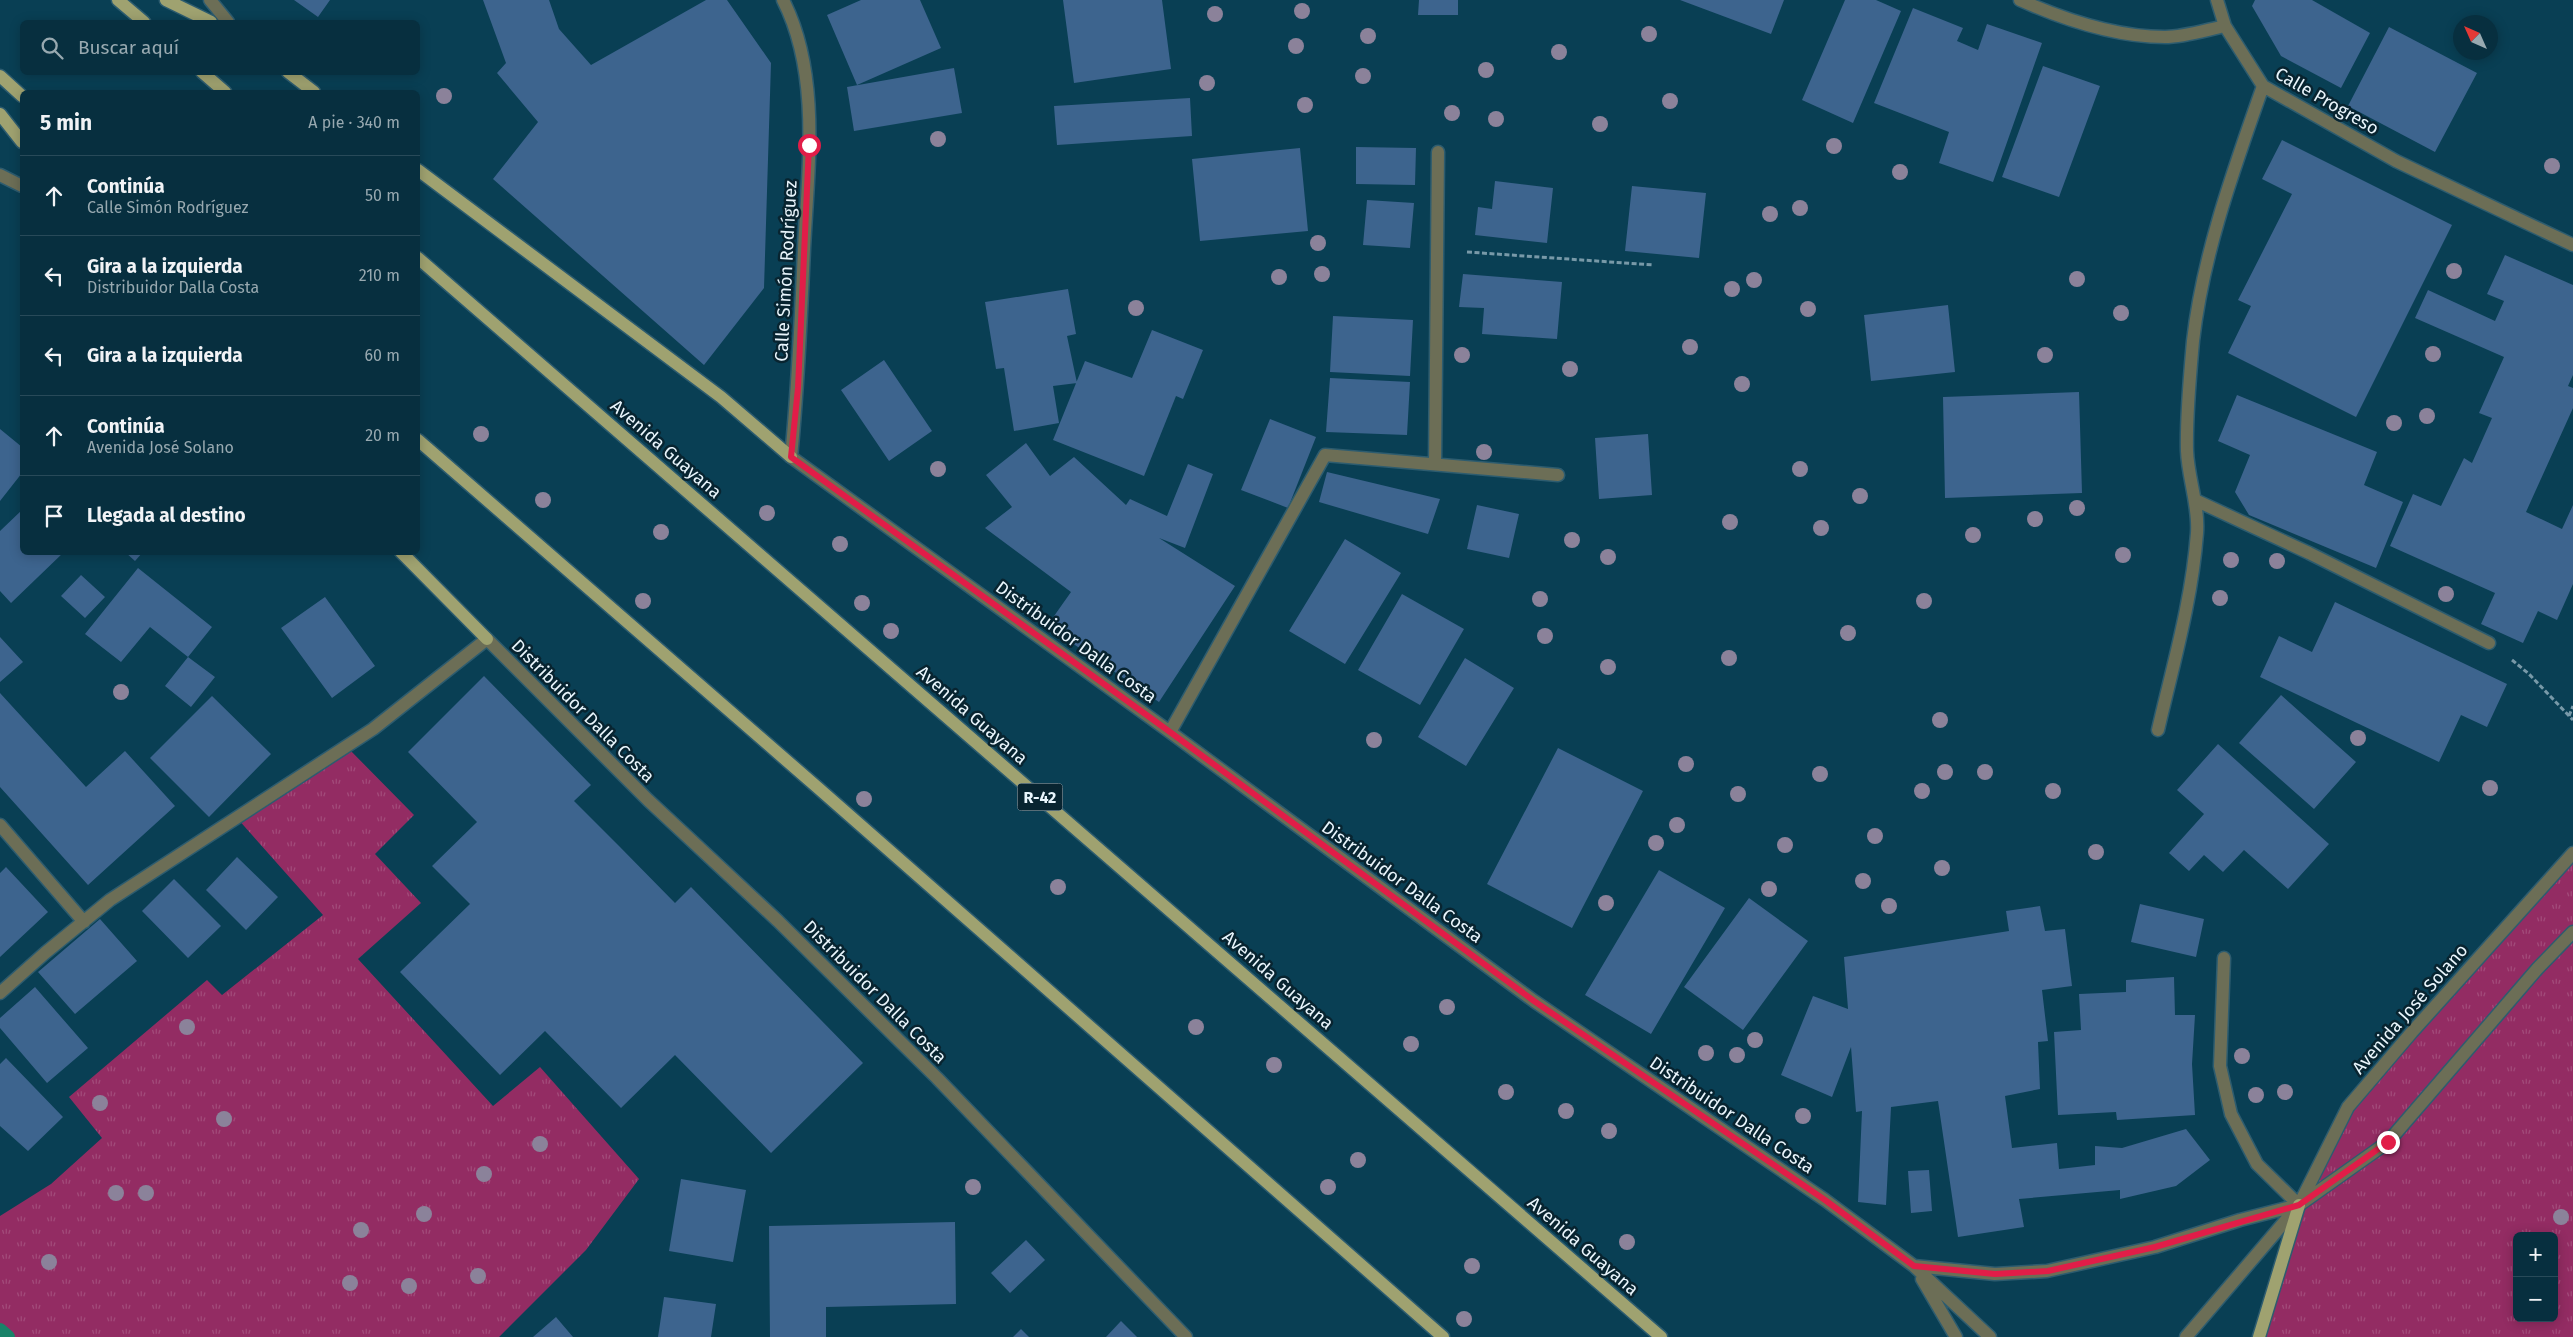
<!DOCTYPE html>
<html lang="es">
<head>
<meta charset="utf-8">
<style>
	:root { --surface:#072f3f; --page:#103746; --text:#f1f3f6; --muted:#98a9b0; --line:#284a59 }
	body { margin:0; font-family:"Fira Sans",sans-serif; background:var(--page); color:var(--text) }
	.controls { position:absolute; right:15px; bottom:15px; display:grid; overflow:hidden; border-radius:8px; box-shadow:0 2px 12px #0003 }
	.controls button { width:45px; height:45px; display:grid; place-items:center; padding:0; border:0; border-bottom:1px solid var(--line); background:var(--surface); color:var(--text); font:25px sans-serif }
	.compass { position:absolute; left:2453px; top:15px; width:45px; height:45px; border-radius:50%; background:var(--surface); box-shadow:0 2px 12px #0003; rotate:315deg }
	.stop { position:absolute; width:15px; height:15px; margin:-11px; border:4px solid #e11d48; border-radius:50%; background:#fff }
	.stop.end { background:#e11d48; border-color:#fff; box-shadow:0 1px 5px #0008 }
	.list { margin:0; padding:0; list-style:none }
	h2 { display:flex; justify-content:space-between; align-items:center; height:65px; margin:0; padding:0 20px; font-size:21px }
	h2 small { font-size:16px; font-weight:400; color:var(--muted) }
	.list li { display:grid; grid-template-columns:32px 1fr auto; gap:15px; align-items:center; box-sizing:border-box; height:80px; padding:0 20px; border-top:1px solid var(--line) }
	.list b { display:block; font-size:19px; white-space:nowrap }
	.list p { margin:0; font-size:16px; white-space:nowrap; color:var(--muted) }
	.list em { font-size:16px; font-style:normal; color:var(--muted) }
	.icon { flex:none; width:28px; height:28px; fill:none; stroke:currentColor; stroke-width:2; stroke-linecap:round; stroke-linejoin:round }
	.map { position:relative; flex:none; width:2573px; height:1337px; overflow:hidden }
	.search { position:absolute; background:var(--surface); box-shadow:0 2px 12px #0003; left:20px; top:20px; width:400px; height:55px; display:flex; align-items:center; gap:12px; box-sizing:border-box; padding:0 18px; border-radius:8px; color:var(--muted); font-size:19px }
	.panel { position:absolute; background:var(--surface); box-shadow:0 2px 12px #0003; left:20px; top:90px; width:400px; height:465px; border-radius:8px }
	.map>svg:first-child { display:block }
</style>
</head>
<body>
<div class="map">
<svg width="2573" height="1337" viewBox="0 0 2573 1337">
	<defs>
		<pattern id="grass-tufts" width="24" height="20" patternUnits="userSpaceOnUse" patternTransform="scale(1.25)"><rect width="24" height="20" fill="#932c63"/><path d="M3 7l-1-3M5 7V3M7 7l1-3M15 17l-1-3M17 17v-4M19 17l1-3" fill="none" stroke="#a24b7a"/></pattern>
	</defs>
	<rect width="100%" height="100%" fill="#093f54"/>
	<path fill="url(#grass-tufts)" fill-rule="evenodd" d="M346,746L414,815L375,854L421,903L358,959L493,1106L540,1067L639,1179L586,1250L499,1337H0V1216L51,1184L102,1138L69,1097L207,980L222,995L323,915L237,818Z
		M2573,853V1337H2259L2299,1205L2348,1107ZM2517,1236H2554V1318H2517Z"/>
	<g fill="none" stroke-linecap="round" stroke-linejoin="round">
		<path stroke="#198369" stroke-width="14" d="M0,1330L8,1337"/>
	</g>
	<path fill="#3d648e" d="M294,0H330L318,17Z
		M483,0H549L559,29L591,65L706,0H727L771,63L764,288L704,365L493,179L538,122L497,73L506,63Z
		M861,0H920L941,48L857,85L827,15Z
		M1063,0H1162L1171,69L1074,83Z
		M1419,0H1458V15H1418Z
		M1680,0H1784L1771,34Z
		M1845,0H1876L1901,11L1853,123L1802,100Z
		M2255,0H2312L2370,33L2341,88L2281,56L2252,6Z
		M1913,8L1963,28L1957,41L1978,50L1987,24L2042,43L1993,182L1939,163L1949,132L1874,103Z
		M2389,27L2477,73L2435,152L2348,106Z
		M2043,66L2100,86L2059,197L2002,177Z
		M954,68L962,113L854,131L847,87Z
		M1190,98L1192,136L1057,145L1054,106Z
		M2282,140L2452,225L2356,417L2228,353L2251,306L2238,300L2292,194L2262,179Z
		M1356,147L1416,148L1415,185L1356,184Z
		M1300,148L1308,231L1200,241L1192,159Z
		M1495,181L1553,188L1547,243L1475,235L1478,207L1492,209Z
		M1632,186L1706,193L1699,258L1625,251Z
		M1367,200L1414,203L1410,248L1363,245Z
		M2505,255L2573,285V375L2568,386L2573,388V408L2526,512L2562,529L2573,505V584L2557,620L2538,611L2523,643L2481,624L2495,593L2390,546L2413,494L2441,506L2464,458L2472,463L2492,418L2479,413L2504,357L2415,318L2428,290L2495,321L2504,301L2487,294Z
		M1463,274L1562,282L1557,339L1482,334L1484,308L1459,307Z
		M1068,289L1076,334L1067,336L1077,383L1053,386L1059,423L1014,431L1004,368L996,369L985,302Z
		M1948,305L1955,372L1871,381L1864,315Z
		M1333,316L1413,320L1410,376L1330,372Z
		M1152,330L1203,350L1183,399L1176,396L1144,476L1053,440L1085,361L1132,378Z
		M884,360L932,431L889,461L841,390Z
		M1330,378L1410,382L1407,435L1326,432Z
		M2079,392L2082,493L1945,498L1943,397Z
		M2237,395L2377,452L2364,485L2403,502L2376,568L2249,515L2235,492L2250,455L2218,441Z
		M1270,419L1316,437L1288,508L1241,490Z
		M0,429L22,447V473L0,501Z
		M1648,434L1652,495L1599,499L1595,438Z
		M1026,443L1050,476L1074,457L1126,505L1130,499L1167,516L1188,464L1213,474L1185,548L1159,538L1235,586L1159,702L1047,626L1071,592L985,528L1012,507L986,475Z
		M1327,472L1440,499L1428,534L1319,502Z
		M1477,505L1519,514L1509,558L1467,549Z
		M22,510V552H64L11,603L0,591V531Z
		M1345,539L1401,573L1345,664L1289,631Z
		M125,552H143L135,561Z
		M138,568L212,627L188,657L150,627L121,662L85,634Z
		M81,575L105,597L85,618L61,596Z
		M1402,594L1464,629L1420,705L1358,670Z
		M325,597L375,666L332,698L281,628Z
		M2335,602L2507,684L2487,727L2461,715L2439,762L2260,677L2279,636L2312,652Z
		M0,637L23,662L0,682Z
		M188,657L215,677L191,707L165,686Z
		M1465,658L1514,688L1466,766L1418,737Z
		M484,676L591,785L574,801L620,847L675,903L691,887L863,1063L771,1153L675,1055L621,1108L545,1031L500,1075L400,972L470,904L432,866L477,822L408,752Z
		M0,693L86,787L125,751L175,806L88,885L0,787Z
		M2281,695L2356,762L2314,809L2239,743Z
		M212,696L271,754L209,817L150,758Z
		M2218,744L2329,844L2288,889L2244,850L2223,872L2204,855L2189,871L2169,853L2204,814L2177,790Z
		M1558,748L1643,791L1572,928L1487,884Z
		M237,857L278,897L246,930L206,890Z
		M6,867L48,912L0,957V873Z
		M1659,870L1725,908L1651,1034L1585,995Z
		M174,879L221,926L188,958L142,911Z
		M1749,898L1808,941L1743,1030L1684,987Z
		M2140,904L2204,919L2196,957L2131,942Z
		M2040,906L2045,931L2065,929L2072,986L2042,990L2048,1041L2038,1042L2040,1089L2005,1096L2012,1148L2057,1143L2059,1169L2095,1165V1146L2122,1148L2186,1129L2210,1160L2176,1186L2120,1199V1190L2019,1199L2024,1227L1958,1237L1938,1101L1891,1107L1886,1205L1858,1202L1862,1111L1856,1112L1851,1047L1832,1097L1781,1075L1813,996L1848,1009L1844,957L2009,931L2006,911Z
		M100,919L137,961L75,1014L38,972Z
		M2174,977L2175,1015H2195L2192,1064L2195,1115L2117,1120L2116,1112L2058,1115L2054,1032L2081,1030L2079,994L2126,992V980Z
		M35,987L88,1048L47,1083L0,1028V1018Z
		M6,1058L63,1117L28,1151L0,1126V1064Z
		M1929,1170L1932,1211L1911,1213L1908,1171Z
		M681,1179L746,1190L733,1262L669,1251Z
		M955,1222L956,1304L826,1307V1337H770L769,1226Z
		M1026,1240L1045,1260L1010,1293L991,1273Z
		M664,1297L716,1304L711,1337H658Z
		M556,1317L573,1337H533Z
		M1121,1321L1137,1337H1106Z
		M1021,1329L1029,1337H1013Z"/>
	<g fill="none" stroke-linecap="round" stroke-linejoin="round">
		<g stroke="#2d5c6f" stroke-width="15">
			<path id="minor" d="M210,0L228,22
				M783,0C821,74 808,169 804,249C801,319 798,388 791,457L1170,732L1534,1001L1825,1200L1914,1266L1990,1337
				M2020,0C2065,20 2115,37 2165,37C2184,37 2206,30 2225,26
				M2217,0L2225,26L2263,86L2396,161L2573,245
				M0,175L22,186
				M1435,464L1438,152
				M2195,500L2309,553L2489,643
				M2158,730C2173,665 2192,600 2197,533C2199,505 2188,478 2187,451C2186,416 2190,375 2193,341C2203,253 2234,169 2263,86
				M1170,732L1325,455L1558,475
				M0,825L84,922
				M2224,958L2220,1066L2231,1114L2257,1164L2299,1205
				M0,993L45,953L110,900L373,729L487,639L648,800L778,921L937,1078L1186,1337
				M1914,1266L1995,1274L2047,1271L2155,1247L2240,1220L2299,1205L2388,1142L2538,968L2573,932
				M1922,1279L1956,1337
				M2186,1337L2299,1205L2348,1107L2412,1032L2573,853"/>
		</g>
		<g stroke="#2d5c6f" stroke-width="15">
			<path id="major" d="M118,0L144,22
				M166,0L211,22
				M202,72L225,92
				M288,72L314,92
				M0,76L22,96
				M0,114L22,142
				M418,170L721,397L791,457
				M418,258L1661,1337
				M418,440L817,787L1443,1337
				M401,552L487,639
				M2259,1337L2299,1205"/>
		</g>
		<path stroke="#7899a8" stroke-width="3" stroke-dasharray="5 2.5" stroke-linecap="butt" d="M1467,252L1654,265
			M2512,660L2529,674L2573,720
			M2569,716L2573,706"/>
		<use href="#minor" stroke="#6c6e56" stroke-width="12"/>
		<use href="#major" stroke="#9fa270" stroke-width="12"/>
	</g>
	<g fill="#8b829a">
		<circle cx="1302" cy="11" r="8"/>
		<circle cx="1215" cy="14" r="8"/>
		<circle cx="1649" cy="34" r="8"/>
		<circle cx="1368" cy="36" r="8"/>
		<circle cx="1296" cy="46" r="8"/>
		<circle cx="1559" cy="52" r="8"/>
		<circle cx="1486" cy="70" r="8"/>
		<circle cx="1363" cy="76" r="8"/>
		<circle cx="1207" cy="83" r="8"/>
		<circle cx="444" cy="96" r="8"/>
		<circle cx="1670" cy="101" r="8"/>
		<circle cx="1305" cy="105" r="8"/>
		<circle cx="1452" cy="113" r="8"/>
		<circle cx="1496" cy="119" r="8"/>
		<circle cx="1600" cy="124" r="8"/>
		<circle cx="938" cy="139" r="8"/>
		<circle cx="1834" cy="146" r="8"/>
		<circle cx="2552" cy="166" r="8"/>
		<circle cx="1900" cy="172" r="8"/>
		<circle cx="1800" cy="208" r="8"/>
		<circle cx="1770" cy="214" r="8"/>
		<circle cx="1318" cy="243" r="8"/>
		<circle cx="2454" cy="271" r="8"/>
		<circle cx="1322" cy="274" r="8"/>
		<circle cx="1279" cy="277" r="8"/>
		<circle cx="2077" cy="279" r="8"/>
		<circle cx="1754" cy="280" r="8"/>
		<circle cx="1732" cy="289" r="8"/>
		<circle cx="1136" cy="308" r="8"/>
		<circle cx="1808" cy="309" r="8"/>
		<circle cx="2121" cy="313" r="8"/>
		<circle cx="1690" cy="347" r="8"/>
		<circle cx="2433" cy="354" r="8"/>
		<circle cx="1462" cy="355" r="8"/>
		<circle cx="2045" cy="355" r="8"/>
		<circle cx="1570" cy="369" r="8"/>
		<circle cx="1742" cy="384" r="8"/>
		<circle cx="2427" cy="416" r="8"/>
		<circle cx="2394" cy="423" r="8"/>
		<circle cx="481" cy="434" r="8"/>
		<circle cx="1484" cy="452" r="8"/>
		<circle cx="938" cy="469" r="8"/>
		<circle cx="1800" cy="469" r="8"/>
		<circle cx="1860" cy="496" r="8"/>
		<circle cx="543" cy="500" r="8"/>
		<circle cx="2077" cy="508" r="8"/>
		<circle cx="767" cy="513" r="8"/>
		<circle cx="2035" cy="519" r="8"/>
		<circle cx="1730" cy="522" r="8"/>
		<circle cx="1821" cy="528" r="8"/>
		<circle cx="661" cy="532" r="8"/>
		<circle cx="1973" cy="535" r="8"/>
		<circle cx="1572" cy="540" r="8"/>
		<circle cx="840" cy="544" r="8"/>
		<circle cx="2123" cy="555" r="8"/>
		<circle cx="1608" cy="557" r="8"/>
		<circle cx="2231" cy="560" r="8"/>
		<circle cx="2277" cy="561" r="8"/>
		<circle cx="2446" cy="594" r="8"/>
		<circle cx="2220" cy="598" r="8"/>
		<circle cx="1540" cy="599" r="8"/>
		<circle cx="643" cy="601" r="8"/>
		<circle cx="1924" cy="601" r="8"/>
		<circle cx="862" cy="603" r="8"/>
		<circle cx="891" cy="631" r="8"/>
		<circle cx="1848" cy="633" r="8"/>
		<circle cx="1545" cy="636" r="8"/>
		<circle cx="1729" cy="658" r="8"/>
		<circle cx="1608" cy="667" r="8"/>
		<circle cx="121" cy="692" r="8"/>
		<circle cx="1940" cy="720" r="8"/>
		<circle cx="2358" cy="738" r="8"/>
		<circle cx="1374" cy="740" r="8"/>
		<circle cx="1686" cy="764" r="8"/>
		<circle cx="1945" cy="772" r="8"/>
		<circle cx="1985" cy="772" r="8"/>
		<circle cx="1820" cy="774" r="8"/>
		<circle cx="2490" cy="788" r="8"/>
		<circle cx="1922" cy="791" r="8"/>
		<circle cx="2053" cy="791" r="8"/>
		<circle cx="1738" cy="794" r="8"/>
		<circle cx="864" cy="799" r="8"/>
		<circle cx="1677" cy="825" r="8"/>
		<circle cx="1875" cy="836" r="8"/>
		<circle cx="1656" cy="843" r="8"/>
		<circle cx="1785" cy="845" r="8"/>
		<circle cx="2096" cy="852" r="8"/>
		<circle cx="1942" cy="868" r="8"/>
		<circle cx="1863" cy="881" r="8"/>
		<circle cx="1058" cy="887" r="8"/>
		<circle cx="1769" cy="889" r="8"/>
		<circle cx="1606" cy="903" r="8"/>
		<circle cx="1889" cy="906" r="8"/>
		<circle cx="1447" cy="1007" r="8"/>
		<circle cx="187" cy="1027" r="8"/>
		<circle cx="1196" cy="1027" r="8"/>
		<circle cx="1755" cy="1040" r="8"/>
		<circle cx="1411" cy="1044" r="8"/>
		<circle cx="1706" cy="1053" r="8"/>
		<circle cx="1737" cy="1055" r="8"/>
		<circle cx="2242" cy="1056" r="8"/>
		<circle cx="1274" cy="1065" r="8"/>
		<circle cx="1506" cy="1092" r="8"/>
		<circle cx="2285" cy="1092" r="8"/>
		<circle cx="2256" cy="1095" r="8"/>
		<circle cx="100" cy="1103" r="8"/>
		<circle cx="1566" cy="1111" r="8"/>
		<circle cx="1803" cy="1116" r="8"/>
		<circle cx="224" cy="1119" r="8"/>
		<circle cx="1609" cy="1131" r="8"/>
		<circle cx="540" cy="1144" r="8"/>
		<circle cx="1358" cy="1160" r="8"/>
		<circle cx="484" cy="1174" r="8"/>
		<circle cx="973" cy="1187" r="8"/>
		<circle cx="1328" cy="1187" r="8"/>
		<circle cx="116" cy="1193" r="8"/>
		<circle cx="146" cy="1193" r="8"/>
		<circle cx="424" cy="1214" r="8"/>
		<circle cx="2561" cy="1217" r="8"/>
		<circle cx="361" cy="1230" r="8"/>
		<circle cx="1627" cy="1242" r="8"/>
		<circle cx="49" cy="1262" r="8"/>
		<circle cx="1472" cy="1266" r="8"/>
		<circle cx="478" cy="1276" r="8"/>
		<circle cx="350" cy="1283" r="8"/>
		<circle cx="409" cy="1286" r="8"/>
		<circle cx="1464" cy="1319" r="8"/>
	</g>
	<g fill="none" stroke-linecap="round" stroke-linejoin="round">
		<path stroke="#e11d48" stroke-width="6" d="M809,145L798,388L791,457L1170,732L1534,1001L1825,1200L1914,1266L1995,1274L2048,1271L2155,1247L2299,1205L2388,1142"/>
	</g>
	<g text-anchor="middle" stroke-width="5" stroke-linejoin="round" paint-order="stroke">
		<rect fill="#082430" stroke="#a6b6bf" stroke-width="1" x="1017.5" y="783.5" width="45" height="27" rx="4"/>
		<g font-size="16" font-weight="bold" fill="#e9f5fc">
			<text x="1040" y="803">R-42</text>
		</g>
		<g font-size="18" fill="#e9f5fc" stroke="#082430">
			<text transform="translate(2327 101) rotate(30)" y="6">Calle Progreso</text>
			<text transform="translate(786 271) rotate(-87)" y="6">Calle Simón Rodríguez</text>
			<text transform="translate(666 449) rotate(41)" y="6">Avenida Guayana</text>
			<text transform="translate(1076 642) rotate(36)" y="6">Distribuidor Dalla Costa</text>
			<text transform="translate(583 711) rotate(45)" y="6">Distribuidor Dalla Costa</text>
			<text transform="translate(972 715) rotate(41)" y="6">Avenida Guayana</text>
			<text transform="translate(1402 882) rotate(36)" y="6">Distribuidor Dalla Costa</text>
			<text transform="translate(1278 980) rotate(41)" y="6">Avenida Guayana</text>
			<text transform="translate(875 992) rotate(45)" y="6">Distribuidor Dalla Costa</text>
			<text transform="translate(2410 1009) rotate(-49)" y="6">Avenida José Solano</text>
			<text transform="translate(1732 1115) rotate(34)" y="6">Distribuidor Dalla Costa</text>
			<text transform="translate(1583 1246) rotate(41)" y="6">Avenida Guayana</text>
		</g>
	</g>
</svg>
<div class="controls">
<button>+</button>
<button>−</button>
</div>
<svg class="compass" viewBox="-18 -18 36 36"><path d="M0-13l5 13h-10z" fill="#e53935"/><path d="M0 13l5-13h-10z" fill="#98a9b0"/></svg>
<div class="stop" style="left:809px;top:145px"></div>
<div class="stop end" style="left:2388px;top:1142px"></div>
<div class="search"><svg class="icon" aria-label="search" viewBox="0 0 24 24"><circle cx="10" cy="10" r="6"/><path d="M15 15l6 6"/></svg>Buscar aquí</div>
<section class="panel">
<h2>5 min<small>A pie · 340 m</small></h2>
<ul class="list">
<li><svg class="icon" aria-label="ahead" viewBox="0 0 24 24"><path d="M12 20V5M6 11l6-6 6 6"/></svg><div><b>Continúa</b><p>Calle Simón Rodríguez</p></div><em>50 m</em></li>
<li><svg class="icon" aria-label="left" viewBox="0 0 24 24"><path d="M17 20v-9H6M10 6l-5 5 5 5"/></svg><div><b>Gira a la izquierda</b><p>Distribuidor Dalla Costa</p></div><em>210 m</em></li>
<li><svg class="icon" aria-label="left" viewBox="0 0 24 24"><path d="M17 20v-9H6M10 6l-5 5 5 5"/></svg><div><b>Gira a la izquierda</b></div><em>60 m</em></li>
<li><svg class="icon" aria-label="ahead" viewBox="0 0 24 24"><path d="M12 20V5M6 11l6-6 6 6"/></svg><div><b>Continúa</b><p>Avenida José Solano</p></div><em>20 m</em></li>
<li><svg class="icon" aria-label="arrive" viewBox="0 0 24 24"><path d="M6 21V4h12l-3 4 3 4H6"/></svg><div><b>Llegada al destino</b></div></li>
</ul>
</section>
</div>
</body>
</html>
